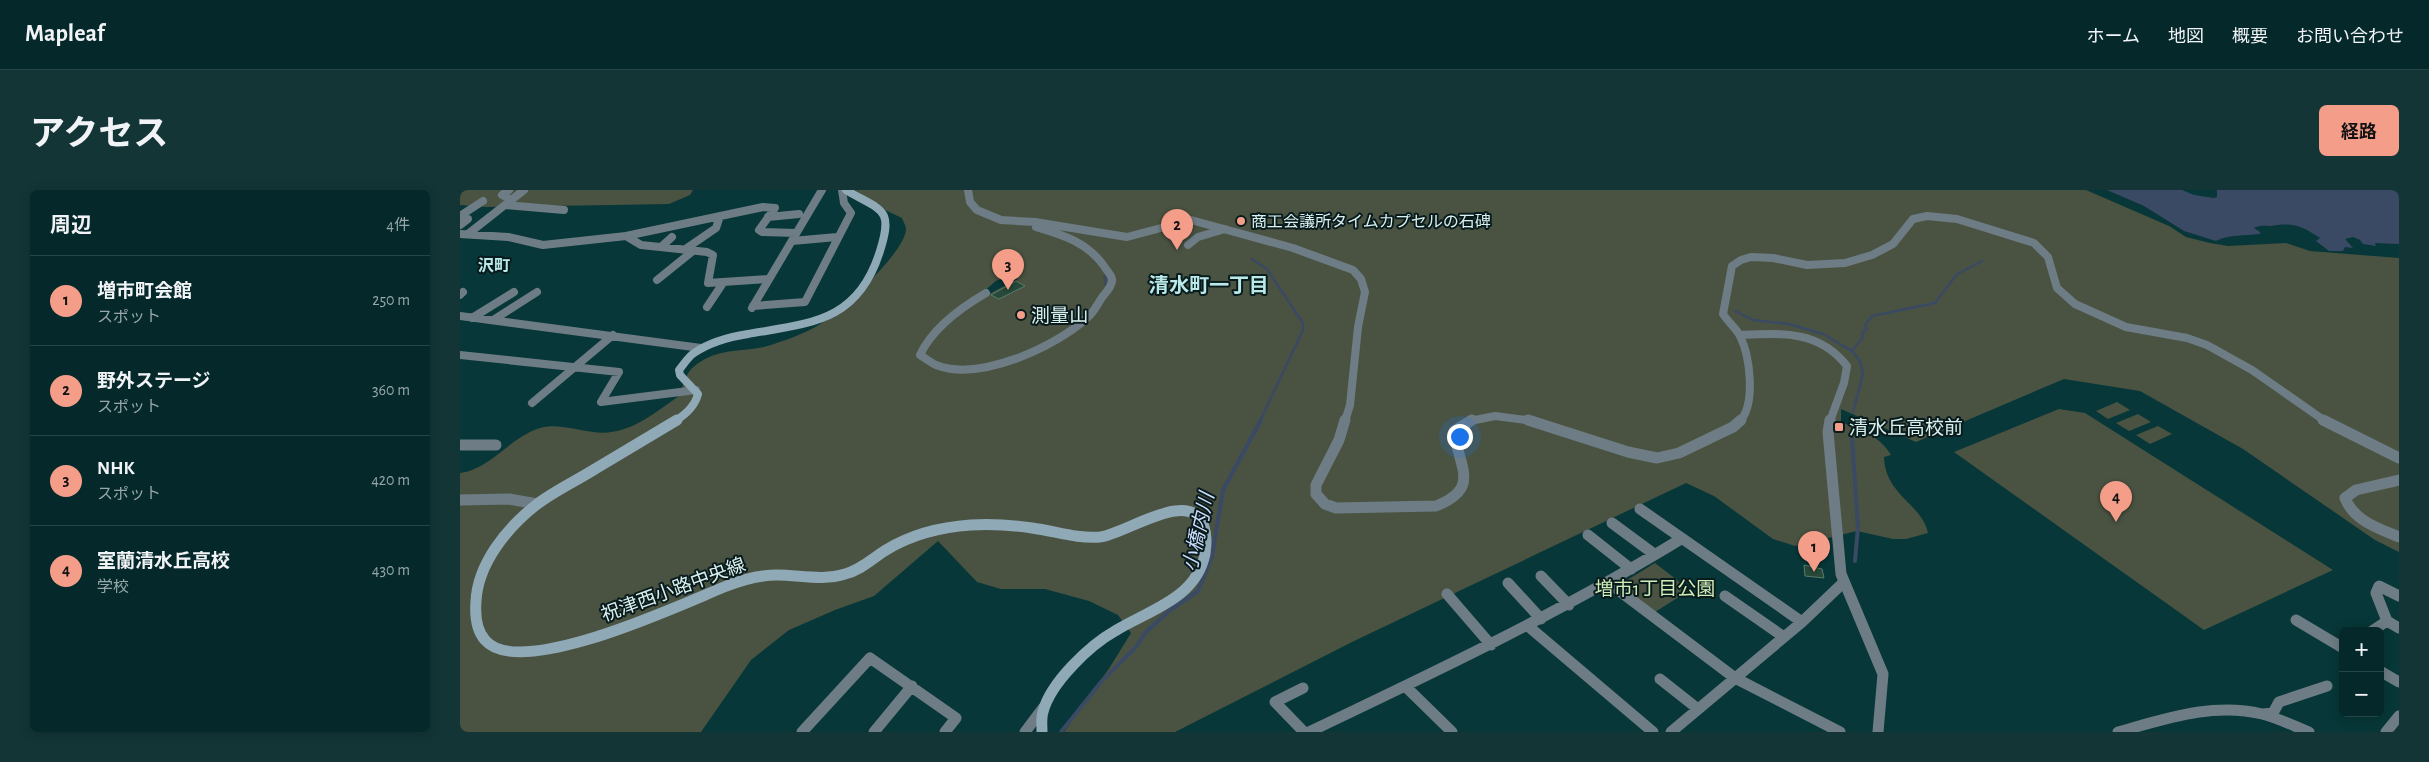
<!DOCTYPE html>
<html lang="ja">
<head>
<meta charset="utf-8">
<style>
	:root { --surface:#05292a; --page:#133536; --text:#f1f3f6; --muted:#97a6a8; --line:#264547; --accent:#f49e8a }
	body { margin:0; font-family:"Alegreya Sans","Noto Sans JP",sans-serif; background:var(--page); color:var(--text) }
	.controls { position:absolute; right:15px; bottom:15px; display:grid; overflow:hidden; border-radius:8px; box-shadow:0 2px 12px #0003 }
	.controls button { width:45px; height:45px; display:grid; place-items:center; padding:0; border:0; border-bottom:1px solid var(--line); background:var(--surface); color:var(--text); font:25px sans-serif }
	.you { position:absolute; left:999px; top:246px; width:18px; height:18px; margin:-12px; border:4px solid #fff; border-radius:50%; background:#1a73e8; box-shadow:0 0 0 8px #1a73e833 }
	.badge { display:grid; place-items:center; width:32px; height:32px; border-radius:50%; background:var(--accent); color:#111; font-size:16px; font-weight:700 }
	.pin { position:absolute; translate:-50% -41px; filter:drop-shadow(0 1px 2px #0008) }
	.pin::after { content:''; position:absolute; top:26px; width:18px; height:15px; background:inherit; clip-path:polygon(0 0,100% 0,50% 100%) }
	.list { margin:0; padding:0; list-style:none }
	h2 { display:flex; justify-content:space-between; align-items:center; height:65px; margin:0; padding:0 20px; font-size:21px }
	h2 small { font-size:16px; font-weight:400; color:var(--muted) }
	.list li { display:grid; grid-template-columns:32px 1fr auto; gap:15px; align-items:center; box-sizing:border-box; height:90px; padding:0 20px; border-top:1px solid var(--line) }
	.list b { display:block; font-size:19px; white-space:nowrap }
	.list p { margin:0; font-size:16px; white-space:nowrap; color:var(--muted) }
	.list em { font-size:16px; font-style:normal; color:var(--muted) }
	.map { position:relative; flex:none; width:1939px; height:542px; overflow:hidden; border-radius:8px }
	header { display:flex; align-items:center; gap:30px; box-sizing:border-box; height:70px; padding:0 25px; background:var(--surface); border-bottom:1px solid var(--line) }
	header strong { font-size:24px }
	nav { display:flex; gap:28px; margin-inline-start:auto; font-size:18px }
	.intro { display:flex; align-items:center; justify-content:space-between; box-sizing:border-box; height:120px; padding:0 30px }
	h1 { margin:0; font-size:35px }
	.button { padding:12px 22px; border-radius:8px; background:var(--accent); color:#111; font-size:18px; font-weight:700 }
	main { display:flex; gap:30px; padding:0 30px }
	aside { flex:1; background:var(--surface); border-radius:8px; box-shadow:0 2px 12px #0003 }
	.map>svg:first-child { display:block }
</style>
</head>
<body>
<header>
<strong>Mapleaf</strong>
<nav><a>ホーム</a><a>地図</a><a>概要</a><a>お問い合わせ</a></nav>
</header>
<div class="intro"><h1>アクセス</h1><a class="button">経路</a></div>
<main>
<aside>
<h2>周辺<small>4件</small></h2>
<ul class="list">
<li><span class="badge">1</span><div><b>増市町会館</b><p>スポット</p></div><em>250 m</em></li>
<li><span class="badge">2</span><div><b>野外ステージ</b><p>スポット</p></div><em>360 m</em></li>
<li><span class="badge">3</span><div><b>NHK</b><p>スポット</p></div><em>420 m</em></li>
<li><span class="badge">4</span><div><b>室蘭清水丘高校</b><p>学校</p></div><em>430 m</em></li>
</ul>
</aside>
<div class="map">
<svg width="1939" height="542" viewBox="0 0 1939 542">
	<rect width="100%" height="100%" fill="#073738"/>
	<path fill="#4a5342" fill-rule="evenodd" d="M0,0H233L230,5L209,14L27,17L0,15Z
		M395,0H1626L1709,36L1726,47L1750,53L1768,56L1826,53L1850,61L1939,68V362L1915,350L1783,259L1680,201L1604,189L1456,252L1381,219V232C1401,240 1420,246 1431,265L1424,267C1425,305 1462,314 1468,343L1446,349H1433L1397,341L1335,356L1313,349L1254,306L1226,293L892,452L715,542H604L650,477L671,443L658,425L629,411L585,399H541L517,392L478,351L414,406L375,420L329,440L291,470L241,542H0V283C31,279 50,247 80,238C96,233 116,240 133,242C167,247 193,224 219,206C227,185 226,179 247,168C266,158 291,162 311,155C326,150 343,144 357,136C377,125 446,62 446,39C446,36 443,31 442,28L425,20ZM551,84L558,89L529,104L524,101L536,91Z
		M1657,212L1670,220L1648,229L1636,221Z
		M1599,219L1625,223L1873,380L1744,440L1494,262Z
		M1678,224L1691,232L1669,241L1656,233Z
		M1698,236L1712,244L1690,254L1676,245Z
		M1195,373L1230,400L1195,422L1159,395Z"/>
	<path fill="#3a4964" d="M1647,0H1722L1734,5L1754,8L1757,7V0H1939V54L1915,53L1916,56L1903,54L1900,50L1893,47L1885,49L1893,58L1885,57L1883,61H1869L1856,51L1860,48C1842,36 1833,32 1811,36C1805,36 1800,35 1794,38L1800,42V44C1784,46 1770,44 1756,51L1724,41L1684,16Z"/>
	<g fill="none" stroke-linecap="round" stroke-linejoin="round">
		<path stroke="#3a4964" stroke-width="2.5" d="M792,69L807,79L843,133V140L800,231
			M645,86V94
			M1275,121L1293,130L1329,134L1363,144L1392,161L1400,171L1403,184L1393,222
			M1392,161L1403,147L1402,143L1407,139L1405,135L1412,126L1475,113L1497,84L1522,71"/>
		<path stroke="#3a4964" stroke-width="4" d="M1392,248L1398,337L1395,371
			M601,542L641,492L676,457L686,442L709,421L738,401L752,366L763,300L801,230"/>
	</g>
	<path fill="#26493a" stroke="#587c6b" d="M556,91L565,96L539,109L531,105Z
		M1344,375L1362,379L1364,388L1345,386Z"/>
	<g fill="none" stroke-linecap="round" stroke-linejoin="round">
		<path stroke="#6e7d85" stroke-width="8" d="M49,0L42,5L52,10
			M508,0L510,12L517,20L541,30L575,32L667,47L731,30L833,58L893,80L901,89L905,102L898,137L890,215L885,231
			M45,15L104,20
			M0,26L23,11
			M308,27L339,24
			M0,29H8L0,35
			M0,44L48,47L83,55L166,46L181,55L247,62L253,65L248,93L308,89
			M8,44L64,0
			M166,46L303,17L315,18L299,40L302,42L336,43
			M332,51L377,47
			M728,55L738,47L765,39
			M201,57L212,47
			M224,60L256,38L260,26
			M197,90L233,61
			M526,103C502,117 472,139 460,165C465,168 471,173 476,175C519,192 596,157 628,127C634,122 637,115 641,109C645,103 653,96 652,89C651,84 646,80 644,76C627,52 603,45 576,37
			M0,105L3,102
			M293,116L345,112L391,23L384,13L382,0
			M247,117L263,93
			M292,118L362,0
			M0,126L241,158
			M12,128L54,102
			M33,130L77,102
			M0,165L159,182L141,212L236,200
			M72,213L153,145
			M1010,231L1035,226L1073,231
			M1280,231C1296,214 1290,166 1280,146C1276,138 1268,132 1263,124L1272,76L1281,70L1291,67L1313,68L1347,75L1385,73L1412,65L1433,54L1453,29L1467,26L1497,29L1574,53L1588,67L1597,98L1615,114L1666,137L1727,148L1747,155L1792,180L1865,231"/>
		<path stroke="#6e7d85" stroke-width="11" d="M885,230L879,250L856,295V304L865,314L876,318L976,316C1021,298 999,278 994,241L1012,230
			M1068,230L1168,262L1197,268L1219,263L1273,237L1281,230
			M1863,230L1939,268
			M0,255H36
			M1939,290L1896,300L1885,308C1894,331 1918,338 1939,347
			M0,310L49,309L77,314
			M1180,319L1342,432
			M1152,333L1194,364
			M1128,345L1171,379
			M1081,386L1109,415
			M1048,393L1081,429
			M1149,393L1275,488L1380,542
			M987,404L1031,455
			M1265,406L1324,447
			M1836,430L1883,458
			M1927,431L1916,403L1919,396L1939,406
			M1068,436L1193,542
			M1912,441L1927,431L1939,438
			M1920,481L1939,492
			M1200,489L1238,519
			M945,496L992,542
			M843,498L815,512L844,542
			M1803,524L1813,523L1819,512L1867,496
			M342,542L410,468L496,528L485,542
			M414,542L452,496
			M565,542L583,518
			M849,542C975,482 1101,422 1221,349
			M1211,542L1342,432L1384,392
			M1658,542C1705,529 1753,512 1802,524C1818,528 1834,536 1849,542
			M1926,542L1939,526"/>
		<path stroke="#6e7d85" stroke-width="8" d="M1280,145C1322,143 1359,140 1387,176L1384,193L1370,231"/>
		<path stroke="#6e7d85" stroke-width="11" d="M1370,230L1368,242L1381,384L1423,484L1418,542"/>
		<path stroke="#90a9b6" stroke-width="8" d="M215,231C225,225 235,216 238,204L220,185L219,180C224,174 228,167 234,163C250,152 269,147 288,144C351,133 398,132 420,61C434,17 421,21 386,0"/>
		<path stroke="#90a9b6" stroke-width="11" d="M217,230C190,246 162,263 135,279C116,291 94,301 76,315C47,338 18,373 16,411C15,424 16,440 25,450C59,491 222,414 264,397C281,390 298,385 317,385C340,385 363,391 385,384C401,380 413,368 426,360C452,344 481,337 511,335C531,334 552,335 572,338C595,341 617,349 640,347C666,344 731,296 744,337C747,346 746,355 745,364C736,409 689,420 655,441C630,455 590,493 583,522C581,528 582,535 582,542"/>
	</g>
	<g fill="#f49e8a" stroke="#091b1c" stroke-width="2">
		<circle cx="781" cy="31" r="5"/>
		<circle cx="561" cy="125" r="5"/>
		<rect x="1374" y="232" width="10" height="10" rx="2.5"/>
	</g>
	<g text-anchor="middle" stroke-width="4" stroke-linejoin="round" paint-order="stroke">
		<g font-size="16" fill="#d9f0ef" stroke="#091b1c" text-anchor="start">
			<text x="791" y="37">商工会議所タイムカプセルの石碑</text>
		</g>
		<g font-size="16" font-weight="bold" fill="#bae9e9" stroke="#091b1c">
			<text x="34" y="81">沢町</text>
		</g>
		<g font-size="19" fill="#d9f0ef" stroke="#091b1c" text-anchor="start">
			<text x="571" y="132">測量山</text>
			<text x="1389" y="244">清水丘高校前</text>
		</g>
		<g font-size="19" fill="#cfedb6" stroke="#091b1c">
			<text x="1195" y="405">増市1丁目公園</text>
		</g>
		<g font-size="19" fill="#d9f0ef" stroke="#091b1c">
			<text transform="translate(213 399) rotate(-20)" y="7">祝津西小路中央線</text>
		</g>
		<g font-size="20" font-weight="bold" fill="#bae9e9" stroke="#091b1c">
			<text x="749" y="102">清水町一丁目</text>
		</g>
		<g font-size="20" font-style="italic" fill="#ccdefd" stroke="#091b1c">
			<text transform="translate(738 342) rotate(-77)" y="7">小橋内川</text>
		</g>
	</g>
</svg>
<div class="controls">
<button>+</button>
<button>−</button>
</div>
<div class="you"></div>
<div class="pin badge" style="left:1354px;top:382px">1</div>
<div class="pin badge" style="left:717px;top:60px">2</div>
<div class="pin badge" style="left:548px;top:100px">3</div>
<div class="pin badge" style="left:1656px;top:332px">4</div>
</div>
</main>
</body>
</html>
